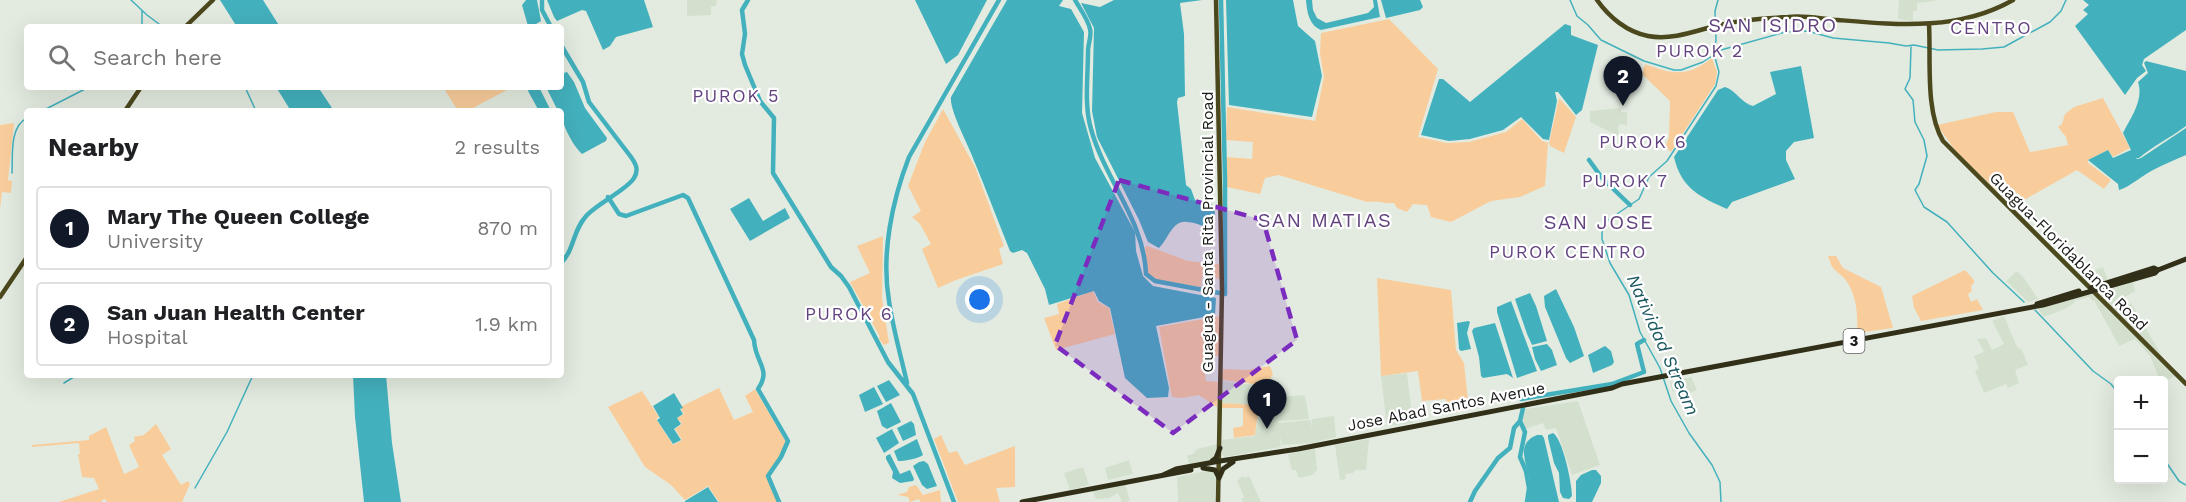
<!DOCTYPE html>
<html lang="en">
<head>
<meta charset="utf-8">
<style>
	:root { --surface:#fff; --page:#f2f2f2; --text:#202124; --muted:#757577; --line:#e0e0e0; --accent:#111827 }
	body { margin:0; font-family:"Work Sans",sans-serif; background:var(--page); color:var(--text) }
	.controls { position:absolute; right:18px; bottom:18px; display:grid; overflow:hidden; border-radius:6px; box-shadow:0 6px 24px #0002 }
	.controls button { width:54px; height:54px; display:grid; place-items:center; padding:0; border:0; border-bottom:2px solid var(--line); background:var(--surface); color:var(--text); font:30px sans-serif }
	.you { position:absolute; left:980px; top:300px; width:21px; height:21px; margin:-15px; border:4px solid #fff; border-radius:50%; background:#1a73e8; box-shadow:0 0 0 9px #1a73e833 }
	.badge { display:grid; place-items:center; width:39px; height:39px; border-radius:50%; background:var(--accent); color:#fff; font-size:20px; font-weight:700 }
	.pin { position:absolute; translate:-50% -50px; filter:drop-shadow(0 2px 3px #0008) }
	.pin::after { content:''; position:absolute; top:32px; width:21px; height:18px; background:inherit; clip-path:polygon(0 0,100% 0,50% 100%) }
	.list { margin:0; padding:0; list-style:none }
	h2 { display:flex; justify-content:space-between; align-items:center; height:78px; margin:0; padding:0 24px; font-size:26px }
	h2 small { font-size:20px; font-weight:400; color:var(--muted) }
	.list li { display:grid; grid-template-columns:39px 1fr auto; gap:18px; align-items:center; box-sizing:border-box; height:84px; margin:0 12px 12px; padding:0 12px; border:2px solid var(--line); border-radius:6px }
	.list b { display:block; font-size:22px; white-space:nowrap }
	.list p { margin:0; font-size:20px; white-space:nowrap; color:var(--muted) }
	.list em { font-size:20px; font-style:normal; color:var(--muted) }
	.icon { flex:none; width:33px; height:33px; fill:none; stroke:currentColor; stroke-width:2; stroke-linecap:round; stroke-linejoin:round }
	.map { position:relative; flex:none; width:2186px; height:502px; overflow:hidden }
	.search { position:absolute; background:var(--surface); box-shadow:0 6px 24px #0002; left:24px; top:24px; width:540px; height:66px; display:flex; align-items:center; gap:15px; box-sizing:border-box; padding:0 21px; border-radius:6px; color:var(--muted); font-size:22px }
	.panel { position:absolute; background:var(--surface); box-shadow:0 6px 24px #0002; left:24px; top:108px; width:540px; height:270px; border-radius:6px }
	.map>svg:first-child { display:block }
</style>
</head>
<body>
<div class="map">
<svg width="2186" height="502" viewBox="0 0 2186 502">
	<rect width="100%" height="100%" fill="#e3ebe0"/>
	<path fill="#d3e0ce" d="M687,0H717L716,6H711V15L687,16Z
		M1899,0H1935V1L1917,3V11H1913V21L1898,19Z
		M1621,108V112H1627V125L1619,124L1618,136L1590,122V111Z
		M2103,267L2108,280L2089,286L2080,276Z
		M2017,271L2024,278L2038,299L2028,302L2006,281Z
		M2133,282L2135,291L2123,298L2128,305L2131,303L2162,356L2120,317L2101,294L2103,291Z
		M2093,293L2145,345L2175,376L2164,382V380H2160L2150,356L2135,339L2119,346L2094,300L2092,301L2090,297L2074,301V303L2067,308L2044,317L2038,309Z
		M2004,316L2017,347L2022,350L2028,365L2015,370L2019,383L2008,388L2006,384L1984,393L1975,371L1979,369L1974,356L1984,352L1977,339L1986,338L1992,350L2004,344L1992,321Z
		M1407,373L1413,423L1387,426L1381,376Z
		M1691,377L1697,390L1690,393L1684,389L1673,392L1670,382Z
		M1222,381L1255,385L1256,388L1265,389L1266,398L1305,395L1309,419L1278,421V423L1311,420L1312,429V419L1334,416L1336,437L1312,443L1282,445L1280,436L1281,447L1225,457L1222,454V440L1255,436L1260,405L1222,403Z
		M1578,401L1600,465L1572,475L1556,428L1546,430L1543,423L1525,429L1522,417L1526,409Z
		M1369,439L1366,470H1355L1353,473L1345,474L1346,479L1340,480L1335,445Z
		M1218,444L1217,455L1213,460L1189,465L1187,455L1193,454L1197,449Z
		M1315,448L1317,470L1312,475L1299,478L1296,470H1292L1288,454Z
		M1129,460L1133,474L1108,480L1105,468Z
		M1083,467L1089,485L1070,490L1064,473Z
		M1211,470L1216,473V502H1178L1177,477Z
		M1243,476L1244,478L1249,476L1261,502H1243L1241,499L1244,497L1237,481Z
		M1125,483L1130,500L1127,502H1122L1118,493L1109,498L1096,499L1092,490Z"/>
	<path fill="#f9cd9b" d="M1389,19L1438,69L1418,137L1447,143L1469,142L1506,132L1522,119L1542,141L1548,143L1545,186L1520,197L1491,201L1451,222L1431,217L1427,205L1413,204L1407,212L1397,208L1394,203C1384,204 1377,200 1367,202L1279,175L1265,178L1260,194L1227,187L1226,157L1252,159L1253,142L1226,140L1227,107L1315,121L1324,77L1320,54L1321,33Z
		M1712,58L1717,72L1715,84L1671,152L1665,147L1669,137L1670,101L1642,74L1645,64C1672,74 1687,78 1712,58Z
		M443,87H520L514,90L511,88L467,111H458Z
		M1559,98L1576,117L1564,153L1550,146L1549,143Z
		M2103,98L2130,148L2113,157L2108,150L2088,160V163L2111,180L2104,189L2077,170L2024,200L2018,193L2014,194L2008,185L1998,192L1955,150L1937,125L1996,112H2013L2030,152L2068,145L2066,137L2058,127L2062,124L2065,114L2074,107Z
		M943,109L975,167L1004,246L999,249L1003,264L956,280L938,288L922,249L931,244L920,224L912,217L921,211L908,186L925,142Z
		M14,123L8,180L12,181L11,193L2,192L0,209V125Z
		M883,236L882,298L889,343L884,345L878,338L880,337L850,282L870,273L857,246Z
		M1147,246L1188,261L1219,264L1220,279L1202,277L1201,287L1156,280L1147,273L1145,247Z
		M1828,256H1836L1843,268L1881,287L1893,328L1857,333C1858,316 1857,293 1844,278C1834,268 1833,272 1828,256Z
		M1965,270L1974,280V283L1971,286L1972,291L1968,294L1971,302L1977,299L1983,310L1921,321L1914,308L1912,296Z
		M1377,278L1451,290L1456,350L1464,363L1469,409L1447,414L1446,399L1422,401L1418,371L1381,376Z
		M1093,291L1098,302L1109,308L1115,334L1056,350L1044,318L1059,314L1057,304Z
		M1220,316L1219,356L1207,357L1208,373H1205L1206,381L1218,382L1217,407L1199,395L1182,398L1172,397L1159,327Z
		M1270,366L1273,374L1265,388L1248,383L1222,380L1223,369L1247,370Z
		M719,388L734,420L753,412L745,396L755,389L786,442L781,456L768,476L778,502H719L708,486L685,500L671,485L645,467L608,407L642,391L659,417L656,419L673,445L682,440L675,429L682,424L677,418L684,414L681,409L682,406Z
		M1221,403L1259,405L1255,435L1234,438L1233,428L1243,426V408H1221Z
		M156,424L171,449L162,455L181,485L188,481L190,484L182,502H107L105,499L102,500V502H59L99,489L94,478L82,477L78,454H80L79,443L32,447V445L89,440V436L106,427L124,474L139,467L129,445L135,441L134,437L144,435Z
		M941,435L949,453L957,451L965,465L1015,446V487L996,488L1000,502H958L934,439Z
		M916,485L923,495L940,490L941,502H920L919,499L910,502L908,497L897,495L907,492L909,487Z"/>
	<path fill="#43b1bd" d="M220,0H263L280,27H237Z
		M526,0H537L541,21L531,27L528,26L522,5Z
		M547,0H644L653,27L616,37L610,46L603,50L586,11L582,10L557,21L554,17Z
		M915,0H987L958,55L946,64Z
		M1007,0H1063L1059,6L1071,9L1084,32L1082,113L1095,158L1135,232L1136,251L1143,276L1153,286L1216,298L1215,315L1156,326L1169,388L1168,397L1147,398L1125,378L1110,308L1099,301L1094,291L1049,305L1045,289L1027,253L1022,250L1013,253L1010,251C998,221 987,192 975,163C970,148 949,110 951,97Z
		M1114,0H1202L1180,3L1184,34L1185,96L1178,98L1177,102L1186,185L1191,189L1195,200L1212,204C1217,213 1216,222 1206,227C1200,225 1193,222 1187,222C1172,220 1168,240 1159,248L1148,242L1139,220L1097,137L1092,111L1094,28L1081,3L1100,7Z
		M1226,0H1293L1298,26L1315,41L1322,76L1312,117L1229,105Z
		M1306,0H1312L1313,10L1317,18L1326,23L1368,13L1374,7L1373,0H1377L1380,17L1321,30C1309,25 1307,12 1306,0Z
		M1381,0H1420L1423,7L1420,10L1386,18Z
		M2083,0H2186V30L2144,59L2142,65L2146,71L2137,78L2125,95L2075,26L2088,14L2083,10L2089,5Z
		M1565,24L1571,26V35L1598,45L1582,110L1576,115L1558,92H1555L1557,101L1549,140L1543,139L1521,117L1503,130L1470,139L1449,141L1421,135L1439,79H1443L1470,102Z
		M2146,61L2186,71V126C2170,138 2153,146 2139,158H2135L2138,159L2141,158L2186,128V155C2176,159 2165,164 2155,169C2144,174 2130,187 2119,190L2118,184L2088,160L2108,150L2113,158L2131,150L2123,133C2131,117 2144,100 2138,82L2148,73L2144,63Z
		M1801,66L1814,138L1794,142L1786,151V160L1795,179L1732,202L1727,209C1700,197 1681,188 1674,157L1718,90L1725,87C1737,91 1741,103 1753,106L1776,94L1770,72Z
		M567,72L574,82L585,108L607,138L606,141L582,154C573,146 561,123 561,111H558L546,87H561V74Z
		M276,87H318L334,111H291Z
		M531,87H539L551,111H539L528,91Z
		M749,198L763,221L785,208L790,218L750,241L730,209Z
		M1556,289L1574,327L1584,356L1570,363L1566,358L1545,307L1544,296Z
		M1530,293L1536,306L1547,341L1532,345L1527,334L1515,299Z
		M1511,301L1537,371L1517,378L1497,312V307Z
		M1468,321L1470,322L1467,333L1471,349L1461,351L1459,349L1457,323Z
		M1495,323L1513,378L1507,374L1483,378L1481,376L1479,357L1472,331L1474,328Z
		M1547,344L1552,350L1557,365L1541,371L1535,359L1532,347Z
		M1605,346L1611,351L1614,362L1612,365L1593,373L1588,355Z
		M353,375H386L392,443L401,502H364L355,417Z
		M889,380L900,395L886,402L877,386Z
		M874,387L883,404L865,412L859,395Z
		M674,393L683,408L680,409L683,414L677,418L681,424L674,429L681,440L673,444L657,420L660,418L653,406Z
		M891,403L901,422L887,429L882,426L877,411Z
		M911,421L914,424L916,435L903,441L897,428Z
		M892,429L899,443L884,453L876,438Z
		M1553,433C1563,439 1572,484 1572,496L1569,499L1563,498L1560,492L1559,473L1554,463L1548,438V435Z
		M1537,435H1542L1544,438L1559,502H1529C1529,495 1531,489 1530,482C1528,465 1514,444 1537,435Z
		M917,439L923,455C917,459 904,461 898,461L894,451Z
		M890,454L900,474L910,470L914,479L913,481L900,483L892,478L893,472L886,459V456Z
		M919,462L924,461L928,464L937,486L927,489L922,485L913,466Z
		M1592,470H1596L1601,476V483L1592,502H1576V481L1581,475Z
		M708,487L718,502H685V501Z"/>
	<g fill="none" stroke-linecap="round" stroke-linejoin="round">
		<path stroke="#43b1bd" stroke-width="1.5" d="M131,0L147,15L163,27
			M1570,0L1577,16L1588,25L1601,40L1644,61L1674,70H1681L1703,62L1721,50L1785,32L1807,31L1833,38L1889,43L1906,46L1914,45L1938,50L1982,49L2004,47L2050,22L2061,11L2066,0
			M1718,0L1715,11L1716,40L1714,54L1719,72L1716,86L1667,161L1649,177L1639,199L1608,220L1602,232V239L1610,263L1629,295L1640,332L1660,368L1671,401L1689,433L1712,465L1720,482L1721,502
			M142,11V27
			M1911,47L1910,78L1905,89L1913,100L1915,122L1924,140L1927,156L1919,184L1915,190L1924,207L1947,222L1993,273L2024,302
			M245,87L256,111
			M42,111L89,87
			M12,173C13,156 9,127 27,118
			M2035,310L2093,371L2111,384L2118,393
			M64,383L77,375
			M2164,459L2179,481L2186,485
			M195,488L227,432L253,375"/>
		<path stroke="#43b1bd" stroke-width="4.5" d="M542,0V10L551,27
			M748,0L742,10L745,34L742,54L745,65L760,101L774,118L773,173L831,267L841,276L849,287L888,362L913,394L954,502
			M1075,0C1080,9 1088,19 1090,29C1092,35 1088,44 1088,51C1088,76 1084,105 1091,129C1105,180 1144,220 1146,274L1155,281L1225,294V180L1221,0
			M561,45L583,82L589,102L631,157C636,164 639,170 634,178C628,189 598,203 587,215C572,231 575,249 561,263
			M1589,160L1602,178L1630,205
			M608,197L619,214L626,216L683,195L688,198L754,340C755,363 772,369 758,389L788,441L781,457L768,476L779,502
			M907,383C901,356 893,329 889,301C881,254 892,201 909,157L999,0
			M1521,399L1612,384L1644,372L1637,344L1644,340
			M1520,421L1525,432L1520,457L1526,471L1529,488L1527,502
			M1470,502L1475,491L1498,458L1510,448L1514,428L1520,421L1523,408"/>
		<path stroke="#4c481d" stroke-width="4.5" d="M1216,0L1222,289L1218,502
			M1597,0C1609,17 1627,32 1648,36C1669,40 1690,33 1711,27C1732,21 1766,18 1788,17C1805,15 1822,19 1838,20C1898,25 1959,31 2013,0
			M1929,24C1931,60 1925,111 1943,141L2186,384
			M185,27L213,0
			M125,111L141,87
			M0,297L27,257"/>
		<path stroke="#312f18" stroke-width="5" d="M2091,288L2154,268L2158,270
			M2037,304L2079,291
			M1212,461L1216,458L1220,448
			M1203,468L1215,470L1219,478
			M1163,475L1176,469L1220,461L1298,449L1612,388L1622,384L2043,305L2155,273L2158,270L2186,259
			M1219,478L1223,469L1233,462
			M1022,502L1191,470"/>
	</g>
	<path fill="#7b2cbf" fill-opacity="0.2" stroke="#7b2cbf" stroke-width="4.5" stroke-dasharray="12 8" stroke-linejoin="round" d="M1119,180L1263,220L1297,340L1173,433L1055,345Z"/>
	<g text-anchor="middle" stroke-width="4.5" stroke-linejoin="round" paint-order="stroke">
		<rect fill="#fff" stroke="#5d5f5d" stroke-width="1.5" x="1843.5" y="329" width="21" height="24" rx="4.5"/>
		<g font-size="15" font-weight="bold" fill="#181b17">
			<text x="1854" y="346">3</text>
		</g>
		<g font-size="16" fill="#181b17" stroke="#fff">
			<text transform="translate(1207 232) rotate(-90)" y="6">Guagua - Santa Rita Provincial Road</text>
			<text transform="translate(2069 251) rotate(45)" y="6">Guagua-Floridablanca Road</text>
			<text transform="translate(1446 406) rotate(-11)" y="6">Jose Abad Santos Avenue</text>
		</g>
		<g font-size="18" letter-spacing="1.5" fill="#62437f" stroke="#fff">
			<text x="1991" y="34">CENTRO</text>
			<text x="1700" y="57">PUROK 2</text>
			<text x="736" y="102">PUROK 5</text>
			<text x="1643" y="148">PUROK 6</text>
			<text x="1625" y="187">PUROK 7</text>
			<text x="1568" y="258">PUROK CENTRO</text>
			<text x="849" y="320">PUROK 6</text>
		</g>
		<g font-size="18" font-style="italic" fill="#1a575e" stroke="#fff">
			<text transform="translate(1663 345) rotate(66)" y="6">Natividad Stream</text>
		</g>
		<g font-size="20" letter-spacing="1.5" fill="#62437f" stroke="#fff">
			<text x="1773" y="32">SAN ISIDRO</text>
			<text x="1325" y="227">SAN MATIAS</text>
			<text x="1599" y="229">SAN JOSE</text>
		</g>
	</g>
</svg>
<div class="controls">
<button>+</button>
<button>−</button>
</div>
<div class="you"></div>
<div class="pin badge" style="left:1267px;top:429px">1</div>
<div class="pin badge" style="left:1623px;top:106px">2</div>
<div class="search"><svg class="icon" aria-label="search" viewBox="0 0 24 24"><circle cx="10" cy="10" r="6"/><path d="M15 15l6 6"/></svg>Search here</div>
<section class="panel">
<h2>Nearby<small>2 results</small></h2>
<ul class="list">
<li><span class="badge">1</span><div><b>Mary The Queen College</b><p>University</p></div><em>870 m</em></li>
<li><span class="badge">2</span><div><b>San Juan Health Center</b><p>Hospital</p></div><em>1.9 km</em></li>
</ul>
</section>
</div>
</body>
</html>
